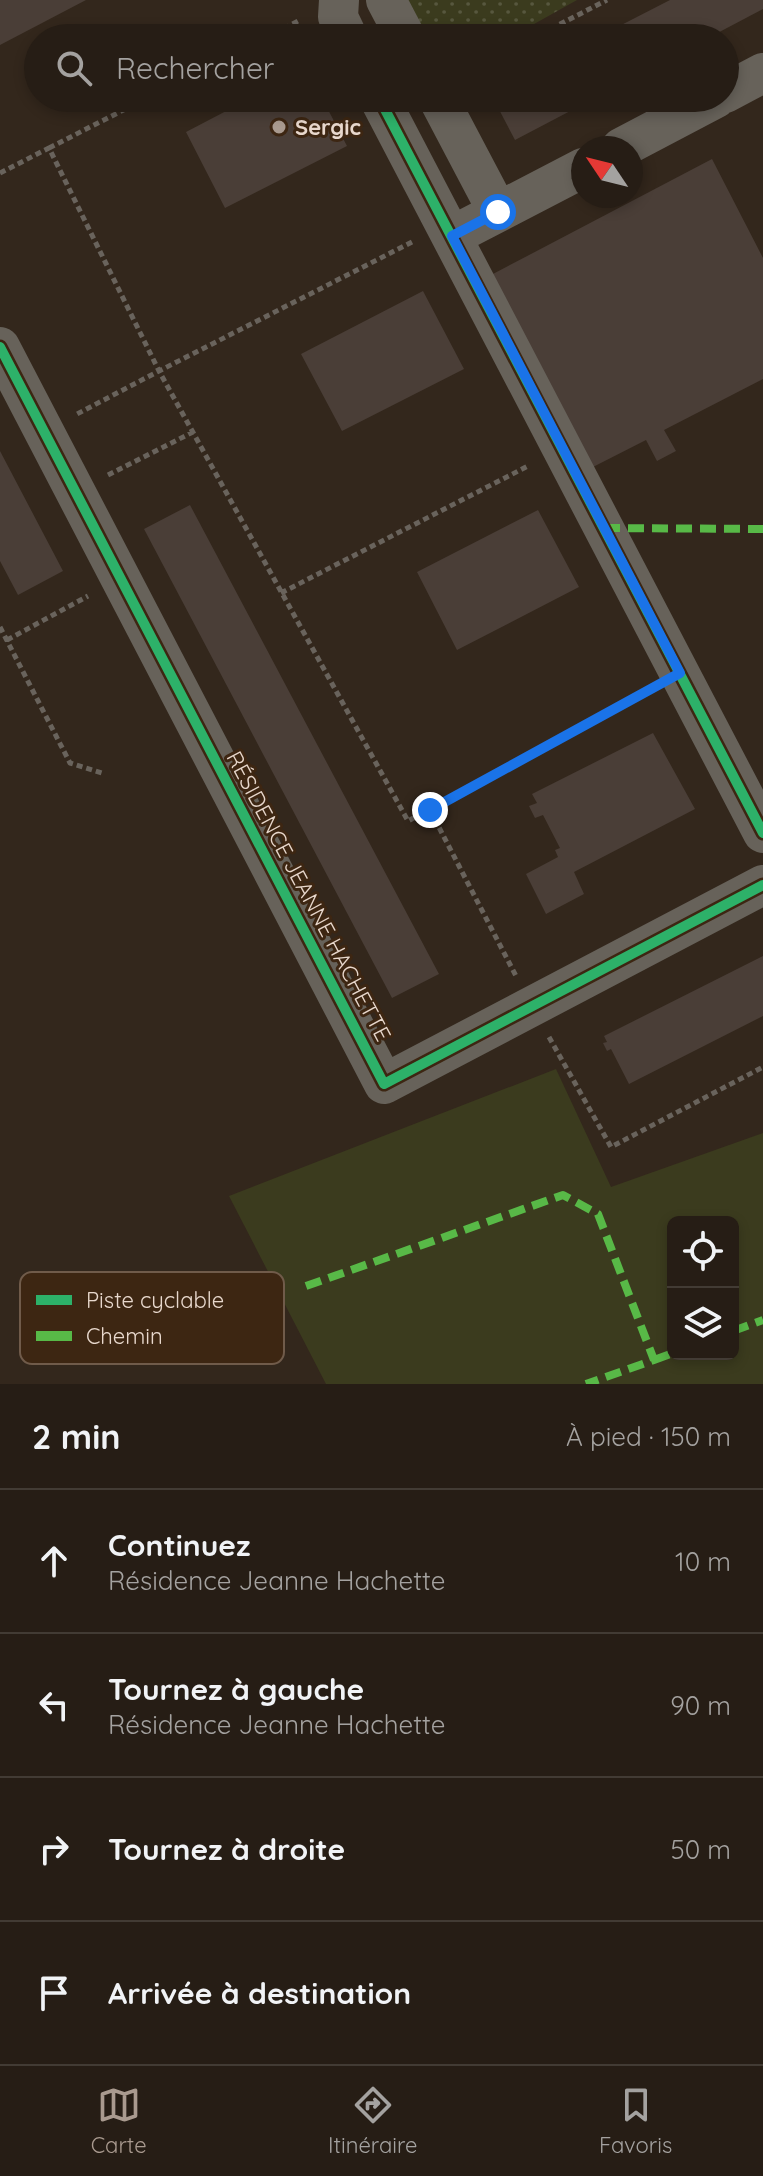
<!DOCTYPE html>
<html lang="fr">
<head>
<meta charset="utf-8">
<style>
	:root { --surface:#261d15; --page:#2e261e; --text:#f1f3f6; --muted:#a4a2a0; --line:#423b34; --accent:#a99a8f }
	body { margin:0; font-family:Quicksand,sans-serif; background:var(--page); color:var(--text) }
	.controls { position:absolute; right:24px; bottom:24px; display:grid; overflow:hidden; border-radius:12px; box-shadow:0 4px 12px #0003 }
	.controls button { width:72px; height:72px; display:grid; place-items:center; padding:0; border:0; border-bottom:2px solid var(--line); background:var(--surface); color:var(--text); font:40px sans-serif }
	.compass { position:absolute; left:571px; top:136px; width:72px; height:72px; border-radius:50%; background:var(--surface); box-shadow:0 4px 12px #0003; rotate:305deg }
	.stop { position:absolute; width:24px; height:24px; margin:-18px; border:6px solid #1a73e8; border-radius:50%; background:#fff }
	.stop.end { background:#1a73e8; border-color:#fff; box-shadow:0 2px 8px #0008 }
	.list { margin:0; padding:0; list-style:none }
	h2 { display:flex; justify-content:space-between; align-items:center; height:104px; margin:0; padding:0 32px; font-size:34px }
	h2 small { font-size:26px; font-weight:400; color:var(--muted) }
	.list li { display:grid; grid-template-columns:52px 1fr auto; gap:24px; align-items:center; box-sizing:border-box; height:144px; padding:0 32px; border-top:2px solid var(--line) }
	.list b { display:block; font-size:30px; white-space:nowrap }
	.list p { margin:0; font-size:26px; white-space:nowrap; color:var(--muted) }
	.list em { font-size:26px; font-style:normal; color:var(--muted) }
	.icon { flex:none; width:44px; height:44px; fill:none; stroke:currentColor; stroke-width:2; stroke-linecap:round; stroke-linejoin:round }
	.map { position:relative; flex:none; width:763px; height:1384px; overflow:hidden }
	.search { position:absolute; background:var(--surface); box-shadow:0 4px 12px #0003; left:24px; right:24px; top:24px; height:88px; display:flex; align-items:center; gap:20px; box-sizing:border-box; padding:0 28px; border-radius:44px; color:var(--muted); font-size:30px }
	.sheet { height:680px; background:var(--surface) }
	nav { display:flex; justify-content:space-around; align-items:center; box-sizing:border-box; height:112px; border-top:2px solid var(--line); background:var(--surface); font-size:22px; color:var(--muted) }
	nav a { display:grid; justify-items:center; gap:4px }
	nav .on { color:var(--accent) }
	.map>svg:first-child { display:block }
</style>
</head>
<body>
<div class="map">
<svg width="763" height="1384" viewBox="0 0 763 1384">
	<defs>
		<pattern id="grass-dots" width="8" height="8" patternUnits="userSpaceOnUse" patternTransform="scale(2)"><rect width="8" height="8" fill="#3b3b1e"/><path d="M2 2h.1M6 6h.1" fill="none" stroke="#57573e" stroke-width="1.8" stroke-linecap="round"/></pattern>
	</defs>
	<rect width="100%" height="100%" fill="#33271c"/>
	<path fill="url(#grass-dots)" d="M402,0H577L509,38H422Z"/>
	<path fill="#3b3b1e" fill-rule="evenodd" d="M556,1069L611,1187L763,1133V1384H326L229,1196ZM673,1222H733V1354H673Z"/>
	<path fill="#4a3e37" d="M0,0H86L0,45Z
		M670,0H763V9L708,38H596Z
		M251,98H322L347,146L225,208L186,132Z
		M493,98H595L515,140Z
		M712,159L763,258V379L664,430L676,451L657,461L646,440L591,468L491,275Z
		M423,291L464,369L342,431L301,354Z
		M0,451L63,571L18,595L0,561Z
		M190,505L439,974L392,998L144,529Z
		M538,510L579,587L457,650L417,572Z
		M653,733L695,809L574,872L584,894L546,914L526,874L558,857L555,850L560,848L543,815L535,818L529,806L537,803L532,794Z
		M763,956V1016L629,1084L611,1049L607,1051L603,1043L607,1042L604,1036Z"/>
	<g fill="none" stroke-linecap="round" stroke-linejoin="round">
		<path stroke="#69635c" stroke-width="5" stroke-dasharray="6 4" stroke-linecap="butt" d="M266,38L300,20
			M533,38L607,0
			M49,148L147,98
			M0,173L49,148L159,371L77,414
			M412,242L159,371L408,821L647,691
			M108,475L193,432
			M281,593L530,465
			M0,627L70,763L105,774
			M7,640L88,596
			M430,810L516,976
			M549,1037L611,1147L763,1067"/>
		<path stroke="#67625a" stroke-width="40" d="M339,0L338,17L348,38
			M386,0L406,38
			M725,93L763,73
			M379,98L763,833
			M438,98L498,212
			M621,148L716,98
			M452,236L583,168
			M0,347L384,1084L763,885"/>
		<path stroke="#58b947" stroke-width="8" stroke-dasharray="16 8" stroke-linecap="butt" d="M604,528L763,529
			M306,1286L563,1195L598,1214L654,1360L586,1384
			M733,1331L763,1320
			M654,1360L673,1353"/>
		<g stroke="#3d2612" stroke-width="15">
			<path id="cycleway" d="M379,98L763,833
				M0,347L384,1084L763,885"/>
		</g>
		<use href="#cycleway" stroke="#2db169" stroke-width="10"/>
	</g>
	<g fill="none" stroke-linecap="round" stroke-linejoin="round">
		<path stroke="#1a73e8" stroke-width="10" d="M430,810L680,673L452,236L498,212"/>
	</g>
	<circle fill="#a99a8f" stroke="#3d2612" stroke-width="3" cx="279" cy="127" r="8"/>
	<g text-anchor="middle" stroke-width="6" stroke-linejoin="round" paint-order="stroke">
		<g font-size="22" font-weight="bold" fill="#e8d8cd" stroke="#3d2612" text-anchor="start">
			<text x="295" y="135">Sergic</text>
		</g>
		<g font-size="22" fill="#e8d8cd" stroke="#3d2612">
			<text transform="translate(309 896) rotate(62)" y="8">RÉSIDENCE JEANNE HACHETTE</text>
		</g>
	</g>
	<rect x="20" y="1272" width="264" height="92" rx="12" fill="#3d2612" stroke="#705b4a" stroke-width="2"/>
	<rect x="36" y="1295" width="36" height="10" fill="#2db169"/>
	<rect x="36" y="1331" width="36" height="10" fill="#58b947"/>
	<g font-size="22" fill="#e8d8cd">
		<text x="86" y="1308">Piste cyclable</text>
		<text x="86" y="1344">Chemin</text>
	</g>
</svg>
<div class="controls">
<button><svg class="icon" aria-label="locate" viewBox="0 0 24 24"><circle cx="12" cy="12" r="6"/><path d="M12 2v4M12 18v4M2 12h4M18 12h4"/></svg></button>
<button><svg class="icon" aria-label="layers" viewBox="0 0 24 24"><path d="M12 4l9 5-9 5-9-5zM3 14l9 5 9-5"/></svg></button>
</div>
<svg class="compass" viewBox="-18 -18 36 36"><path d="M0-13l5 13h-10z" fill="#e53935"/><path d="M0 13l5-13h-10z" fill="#a4a2a0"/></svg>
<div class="stop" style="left:498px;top:212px"></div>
<div class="stop end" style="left:430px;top:810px"></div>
<div class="search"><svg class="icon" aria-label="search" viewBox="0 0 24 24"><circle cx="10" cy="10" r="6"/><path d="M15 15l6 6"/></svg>Rechercher</div>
</div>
<section class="sheet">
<h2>2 min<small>À pied · 150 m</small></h2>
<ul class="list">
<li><svg class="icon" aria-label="ahead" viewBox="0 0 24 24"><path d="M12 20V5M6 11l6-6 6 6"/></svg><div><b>Continuez</b><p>Résidence Jeanne Hachette</p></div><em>10 m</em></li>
<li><svg class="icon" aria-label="left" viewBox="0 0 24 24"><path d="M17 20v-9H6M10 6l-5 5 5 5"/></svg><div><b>Tournez à gauche</b><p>Résidence Jeanne Hachette</p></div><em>90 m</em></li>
<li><svg class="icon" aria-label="right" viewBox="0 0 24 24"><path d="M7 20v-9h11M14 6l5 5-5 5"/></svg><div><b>Tournez à droite</b></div><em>50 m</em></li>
<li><svg class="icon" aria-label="arrive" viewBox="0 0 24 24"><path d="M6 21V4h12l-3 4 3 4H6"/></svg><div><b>Arrivée à destination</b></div></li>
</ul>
</section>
<nav>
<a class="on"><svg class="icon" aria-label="map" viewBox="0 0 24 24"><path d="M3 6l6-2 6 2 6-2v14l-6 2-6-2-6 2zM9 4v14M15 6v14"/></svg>Carte</a>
<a><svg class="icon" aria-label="directions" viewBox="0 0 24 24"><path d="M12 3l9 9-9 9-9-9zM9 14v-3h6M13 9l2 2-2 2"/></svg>Itinéraire</a>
<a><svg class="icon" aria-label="saved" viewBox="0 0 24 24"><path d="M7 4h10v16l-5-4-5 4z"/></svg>Favoris</a>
</nav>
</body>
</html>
